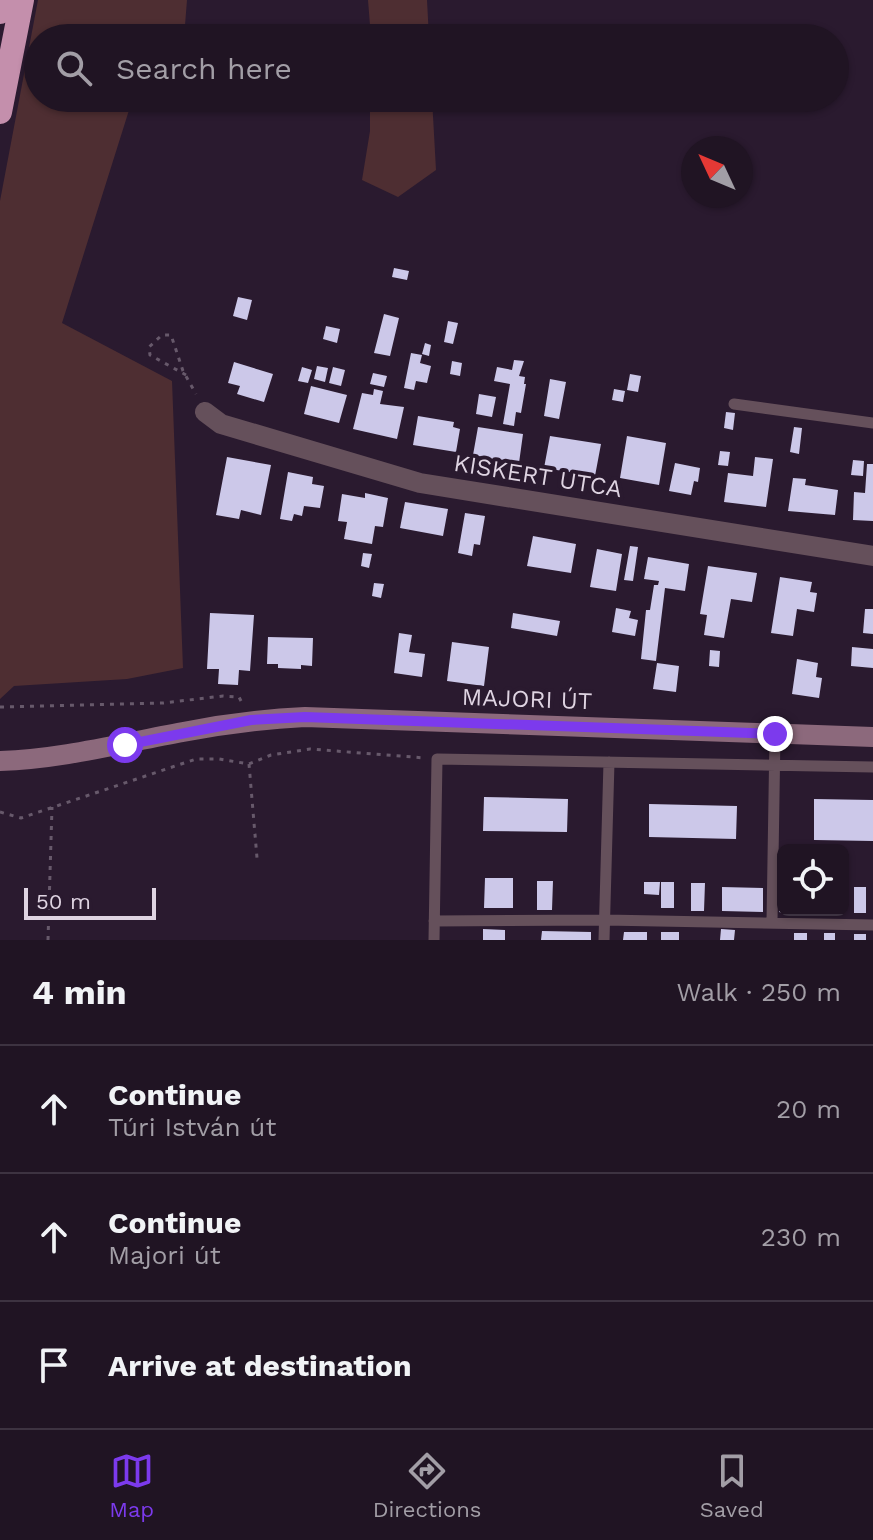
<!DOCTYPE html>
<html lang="en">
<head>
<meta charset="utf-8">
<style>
	:root { --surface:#201423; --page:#281d2b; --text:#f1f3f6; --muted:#a29ea6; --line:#3d3341; --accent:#7c3aed }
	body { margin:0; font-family:"Work Sans",sans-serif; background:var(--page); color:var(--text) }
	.controls { position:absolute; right:24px; bottom:24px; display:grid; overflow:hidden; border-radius:12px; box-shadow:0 2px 6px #0004 }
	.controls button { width:72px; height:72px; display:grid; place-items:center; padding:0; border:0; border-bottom:2px solid var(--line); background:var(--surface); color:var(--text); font:40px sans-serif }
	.compass { position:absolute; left:681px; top:136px; width:72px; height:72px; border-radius:50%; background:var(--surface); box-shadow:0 2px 6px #0004; rotate:314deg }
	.scale { position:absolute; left:24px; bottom:20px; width:132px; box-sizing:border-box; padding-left:8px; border:4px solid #dfd4e2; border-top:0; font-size:22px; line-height:28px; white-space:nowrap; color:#dfd4e2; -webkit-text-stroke:6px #2a1a2f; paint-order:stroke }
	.stop { position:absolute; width:24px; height:24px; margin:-18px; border:6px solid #7c3aed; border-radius:50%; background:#fff }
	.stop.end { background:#7c3aed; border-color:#fff; box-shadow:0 2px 8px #0008 }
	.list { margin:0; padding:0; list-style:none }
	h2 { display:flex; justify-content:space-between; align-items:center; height:104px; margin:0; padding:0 32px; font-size:34px }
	h2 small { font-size:26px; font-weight:400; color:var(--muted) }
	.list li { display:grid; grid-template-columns:52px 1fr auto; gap:24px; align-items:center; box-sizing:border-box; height:128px; padding:0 32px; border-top:2px solid var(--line) }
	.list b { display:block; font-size:30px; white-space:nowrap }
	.list p { margin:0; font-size:26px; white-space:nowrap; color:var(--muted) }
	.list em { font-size:26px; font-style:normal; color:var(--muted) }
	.icon { flex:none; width:44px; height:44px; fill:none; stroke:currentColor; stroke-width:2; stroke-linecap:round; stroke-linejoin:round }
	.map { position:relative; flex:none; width:873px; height:940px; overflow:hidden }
	.search { position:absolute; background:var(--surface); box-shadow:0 2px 6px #0004; left:24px; right:24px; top:24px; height:88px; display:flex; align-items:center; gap:20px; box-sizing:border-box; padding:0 28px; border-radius:44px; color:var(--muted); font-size:30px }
	.sheet { height:488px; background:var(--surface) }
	nav { display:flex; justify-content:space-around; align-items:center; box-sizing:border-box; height:112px; border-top:2px solid var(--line); background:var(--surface); font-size:22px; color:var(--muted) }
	nav a { display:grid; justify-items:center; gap:4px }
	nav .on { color:var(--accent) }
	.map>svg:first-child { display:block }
</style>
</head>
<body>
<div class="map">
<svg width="873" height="940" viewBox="0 0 873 940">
	<rect width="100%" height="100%" fill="#2a1a2f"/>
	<path fill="#4e2e32" d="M38,0H187L184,38H38V98H137L130,107L62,323L172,381L183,668L127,679L14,686L0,699V201Z
		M368,0H427L429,38H371Z
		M370,98H432L436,170L398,197L362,180L370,131Z"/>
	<path fill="#ccc8e9" d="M394,268L409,271L407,280L392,277Z
		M238,297L252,300L247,320L233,316Z
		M384,314L399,318L390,356L374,353Z
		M448,321L458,323L453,344L444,342Z
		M326,326L340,329L337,343L323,339Z
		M425,343L431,345L429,356L422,354Z
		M411,353L422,355L420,363L431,366L427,383L416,381L414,390L404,388Z
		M514,360L524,361L519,376L525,377L524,384H526L521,413L516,412L514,426L503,424L510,384L494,381L497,367L512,370Z
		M452,361L462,363L460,376L450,374Z
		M234,362L273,374L264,402L237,394L240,386L228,383Z
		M317,366L328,368L325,382L314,379Z
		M302,367L312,370L308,383L298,381Z
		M333,367L345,370L341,386L329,383Z
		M373,373L387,376L384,387L370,384Z
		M630,374L641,376L638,392L627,390Z
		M550,379L566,382L559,419L544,416Z
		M311,386L347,395L339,423L304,414Z
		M374,389L383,391L380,404L404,407L397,439L353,429L362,393L373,395Z
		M614,389L625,391L623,402L612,400Z
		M479,394L496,397L492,417L476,414Z
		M726,412L735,413L733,430L724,428Z
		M418,416L454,422L453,427L460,429L456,452L413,445Z
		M478,427L523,434L519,463L498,459L496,471L482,469L484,457L473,455Z
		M794,427L802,428L799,454L790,452Z
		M550,436L601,444L595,476L544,468Z
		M627,436L666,443L659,485L620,478Z
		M720,451L730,452L728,466L718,465Z
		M227,457L271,465L261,515L241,510L239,519L216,515Z
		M755,457L773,459L766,507L724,502L728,473L753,476Z
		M853,460L864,461L863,476L851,475Z
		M675,463L700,468L698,482L694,481L691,495L669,491Z
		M867,464H873V521L853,520L854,492L865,493Z
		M288,472L313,477L312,484L324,486L320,508L304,506L302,516L294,514L292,521L280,519Z
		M793,478L806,479L805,485L838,490L835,515L788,511Z
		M365,493L388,498L383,527L375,526L372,544L344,539L347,522L338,521L342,494L365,498Z
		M405,502L448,509L443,536L400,528Z
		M465,513L485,516L480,545L474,544L472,556L458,553Z
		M533,536L576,544L571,573L527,566Z
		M630,546L638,547L633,581L624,580Z
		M597,549L622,554L616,591L590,587Z
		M363,553L372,554L369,568L361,566Z
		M648,557L689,564L685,591L665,588L656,661L641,659L646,610H650L654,585H658L659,581L644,579Z
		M708,566L757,573L752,602L731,599L724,638L704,635L707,615L700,614Z
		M780,577L812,582L810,592L817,593L814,612L797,609L793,636L771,633Z
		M374,583L384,584L381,598L372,596Z
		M616,608L631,611L629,618L638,620L635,636L612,632Z
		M865,609H873V634L863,633Z
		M210,613L254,615L250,671L239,670L238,685L218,684L219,669H207Z
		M513,613L560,621L557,636L511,628Z
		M399,633L412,635L409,652L425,654L422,677L394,673Z
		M268,637L313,638L312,666L301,665V669L278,668V664H267Z
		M452,642L489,647L484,686L447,681Z
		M852,647L873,649V668L851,666Z
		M710,650L720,651L719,667L709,666Z
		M797,659L818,663L816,677L822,678L819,698L792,694Z
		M657,663L679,666L676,692L653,689Z
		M484,797L568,799L567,832L483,831Z
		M814,799L873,800V841L814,840Z
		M649,804L737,806L736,839L649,837Z
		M485,878H513V908H484Z
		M537,881H553L552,910H537Z
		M644,882H660L659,895L644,894Z
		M661,882H674V908H661Z
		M691,883H705L704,911H691Z
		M722,887L763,888V912L722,911Z
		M854,887H866V913H854Z
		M780,889H783V913L779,912Z
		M795,910H824V913H795Z
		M483,929L505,930V940H483Z
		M721,929L735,930L734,940H720Z
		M542,931L591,932V940H541Z
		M624,932H647V940H623Z
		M661,932H679V940H661Z
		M794,933H807V940H794Z
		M824,933H835V940H824Z
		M854,934H866V940H854Z"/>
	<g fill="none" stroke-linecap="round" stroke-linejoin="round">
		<path stroke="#67596b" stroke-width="3" stroke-dasharray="4 6" stroke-linecap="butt" d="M186,375L150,355L149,347L162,335H171L183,371L196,394
			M0,707L163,703L223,696L239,697L243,705
			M249,764L257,858
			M0,812L21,818L196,759H219L249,764L271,755L310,749L425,758
			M48,940L52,807"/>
		<path stroke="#65505b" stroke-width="11" d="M734,404L873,423
			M434,921L605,920L873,925
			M772,922L775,734
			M434,940L437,759L873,767
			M604,940L609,762"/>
		<path stroke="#65505b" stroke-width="20" d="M205,412L221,424L420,483L873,556"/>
		<path stroke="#8c697c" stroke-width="20" d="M0,761C62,759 122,743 183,732C224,724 264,719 305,717L873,737"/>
		<path stroke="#c48fac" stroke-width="24" d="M0,12L2,0
			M0,112L22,0"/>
	</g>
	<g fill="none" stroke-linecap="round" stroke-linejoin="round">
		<path stroke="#7c3aed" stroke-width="10" d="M125,745L251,720L305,717L775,734"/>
	</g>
	<g text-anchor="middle" stroke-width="8" stroke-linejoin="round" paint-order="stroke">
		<g font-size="24" fill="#dfd4e2" stroke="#2a1a2f">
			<text transform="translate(538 476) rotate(9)" y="8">KISKERT UTCA</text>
			<text transform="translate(527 699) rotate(2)" y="8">MAJORI ÚT</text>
		</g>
	</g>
</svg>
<div class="controls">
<button><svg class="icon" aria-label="locate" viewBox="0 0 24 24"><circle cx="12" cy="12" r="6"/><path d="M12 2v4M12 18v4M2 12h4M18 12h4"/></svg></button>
</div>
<svg class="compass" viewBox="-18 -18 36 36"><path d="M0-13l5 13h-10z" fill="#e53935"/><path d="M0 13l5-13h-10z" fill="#a29ea6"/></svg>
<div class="scale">50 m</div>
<div class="stop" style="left:125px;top:745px"></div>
<div class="stop end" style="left:775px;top:734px"></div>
<div class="search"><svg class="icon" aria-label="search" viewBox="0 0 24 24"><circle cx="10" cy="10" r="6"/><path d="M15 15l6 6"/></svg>Search here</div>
</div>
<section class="sheet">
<h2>4 min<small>Walk · 250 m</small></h2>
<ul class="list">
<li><svg class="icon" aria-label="ahead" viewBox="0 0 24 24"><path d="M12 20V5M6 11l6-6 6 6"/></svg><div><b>Continue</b><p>Túri István út</p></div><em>20 m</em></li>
<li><svg class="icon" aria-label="ahead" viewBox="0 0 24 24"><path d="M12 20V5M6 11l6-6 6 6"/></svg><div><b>Continue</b><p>Majori út</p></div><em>230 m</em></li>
<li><svg class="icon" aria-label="arrive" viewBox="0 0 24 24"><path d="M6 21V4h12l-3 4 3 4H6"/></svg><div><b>Arrive at destination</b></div></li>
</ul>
</section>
<nav>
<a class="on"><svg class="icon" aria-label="map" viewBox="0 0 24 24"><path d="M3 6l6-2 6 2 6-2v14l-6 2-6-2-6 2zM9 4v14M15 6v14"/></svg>Map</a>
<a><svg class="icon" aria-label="directions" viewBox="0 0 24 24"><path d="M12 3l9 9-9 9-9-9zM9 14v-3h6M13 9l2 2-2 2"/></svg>Directions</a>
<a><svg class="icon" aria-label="saved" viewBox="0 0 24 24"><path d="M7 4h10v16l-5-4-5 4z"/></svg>Saved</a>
</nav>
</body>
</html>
